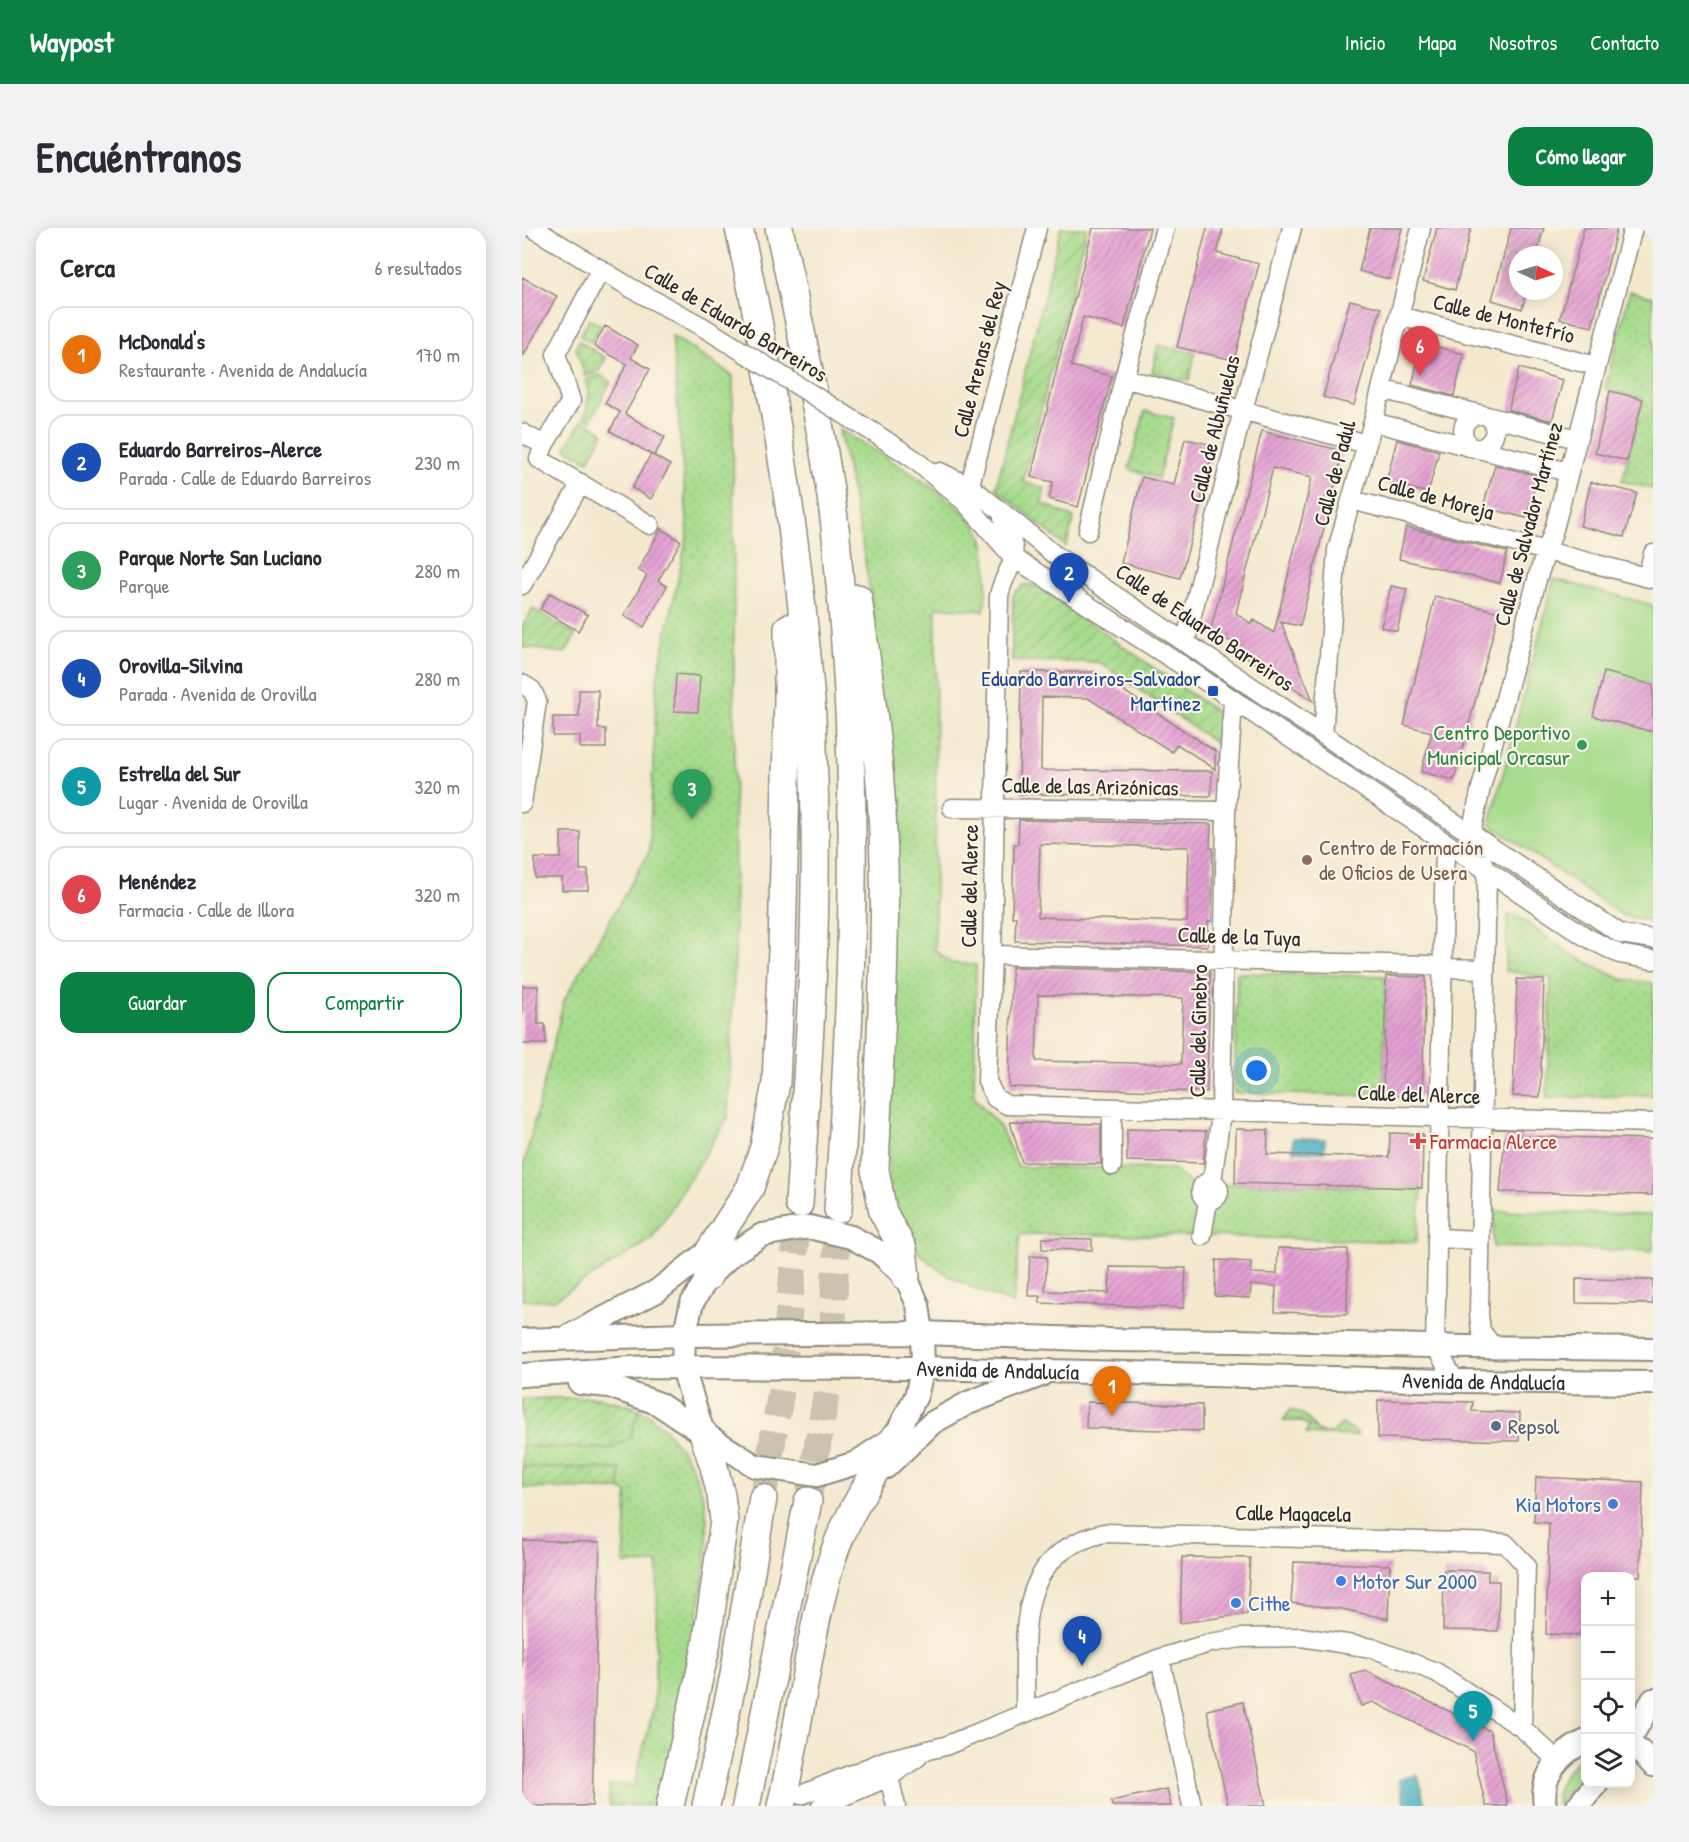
<!DOCTYPE html>
<html lang="es">
<head>
<meta charset="utf-8">
<style>
	:root { --surface:#fff; --page:#f2f2f3; --text:#2b2b33; --muted:#7c7c81; --line:#e1e1e2; --accent:#0b8043 }
	body { margin:0; font-family:"Patrick Hand",sans-serif; background:var(--page); color:var(--text) }
	.controls { position:absolute; right:18px; bottom:18px; display:grid; overflow:hidden; border-radius:12px; box-shadow:0 3px 15px #0003 }
	.controls button { width:54px; height:54px; display:grid; place-items:center; padding:0; border:0; border-bottom:2px solid var(--line); background:var(--surface); color:var(--text); font:30px sans-serif }
	.compass { position:absolute; left:987px; top:18px; width:54px; height:54px; border-radius:50%; background:var(--surface); box-shadow:0 3px 15px #0003; rotate:94deg }
	.you { position:absolute; left:735px; top:843px; width:21px; height:21px; margin:-15px; border:4px solid #fff; border-radius:50%; background:#1a73e8; box-shadow:0 0 0 9px #1a73e833 }
	.badge { display:grid; place-items:center; width:39px; height:39px; border-radius:50%; background:var(--accent); color:#fff; font-size:20px; font-weight:700 }
	.pin { position:absolute; translate:-50% -50px; filter:drop-shadow(0 2px 3px #0008) }
	.pin::after { content:''; position:absolute; top:32px; width:21px; height:18px; background:inherit; clip-path:polygon(0 0,100% 0,50% 100%) }
	.list { margin:0; padding:0; list-style:none }
	h2 { display:flex; justify-content:space-between; align-items:center; height:78px; margin:0; padding:0 24px; font-size:26px }
	h2 small { font-size:20px; font-weight:400; color:var(--muted) }
	.list li { display:grid; grid-template-columns:39px 1fr auto; gap:18px; align-items:center; box-sizing:border-box; height:96px; margin:0 12px 12px; padding:0 12px; border:2px solid var(--line); border-radius:18px }
	.list b { display:block; font-size:22px; white-space:nowrap }
	.list p { margin:0; font-size:20px; white-space:nowrap; color:var(--muted) }
	.list em { font-size:20px; font-style:normal; color:var(--muted) }
	.actions { display:flex; gap:12px; padding:18px 24px }
	.actions a { flex:1; padding:14px 0; border:2px solid var(--accent); border-radius:18px; text-align:center; font-size:21px; color:var(--accent) }
	.actions .main { background:var(--accent); color:#fff }
	.icon { flex:none; width:33px; height:33px; fill:none; stroke:currentColor; stroke-width:2; stroke-linecap:round; stroke-linejoin:round }
	.map { position:relative; flex:none; width:1131px; height:1578px; overflow:hidden; border-radius:18px }
	header { display:flex; align-items:center; gap:36px; box-sizing:border-box; height:84px; padding:0 30px; background:var(--accent); color:#fff }
	header strong { font-size:28px }
	nav { display:flex; gap:33px; margin-inline-start:auto; font-size:21px }
	.intro { display:flex; align-items:center; justify-content:space-between; box-sizing:border-box; height:144px; padding:0 36px }
	h1 { margin:0; font-size:42px }
	.button { padding:15px 27px; border-radius:18px; background:var(--accent); color:#fff; font-size:21px; font-weight:700 }
	main { display:flex; gap:36px; padding:0 36px }
	aside { flex:1; background:var(--surface); border-radius:18px; box-shadow:0 3px 15px #0003 }
	.map>svg:first-child { display:block }
</style>
</head>
<body>
<header>
<strong>Waypost</strong>
<nav><a>Inicio</a><a>Mapa</a><a>Nosotros</a><a>Contacto</a></nav>
</header>
<div class="intro"><h1>Encuéntranos</h1><a class="button">Cómo llegar</a></div>
<main>
<aside>
<h2>Cerca<small>6 resultados</small></h2>
<ul class="list">
<li><span class="badge" style="background:#e8710a">1</span><div><b>McDonald's</b><p>Restaurante · Avenida de Andalucía</p></div><em>170 m</em></li>
<li><span class="badge" style="background:#1a4fb4">2</span><div><b>Eduardo Barreiros-Alerce</b><p>Parada · Calle de Eduardo Barreiros</p></div><em>230 m</em></li>
<li><span class="badge" style="background:#2e9e5b">3</span><div><b>Parque Norte San Luciano</b><p>Parque</p></div><em>280 m</em></li>
<li><span class="badge" style="background:#1a4fb4">4</span><div><b>Orovilla-Silvina</b><p>Parada · Avenida de Orovilla</p></div><em>280 m</em></li>
<li><span class="badge" style="background:#0f9aa8">5</span><div><b>Estrella del Sur</b><p>Lugar · Avenida de Orovilla</p></div><em>320 m</em></li>
<li><span class="badge" style="background:#e0444e">6</span><div><b>Menéndez</b><p>Farmacia · Calle de Illora</p></div><em>320 m</em></li>
</ul>
<div class="actions"><a class="main">Guardar</a><a>Compartir</a></div>
</aside>
<div class="map">
<svg width="1131" height="1578" viewBox="0 0 1131 1578">
	<defs>
		<pattern id="park-dots" width="8" height="8" patternUnits="userSpaceOnUse" patternTransform="scale(1.5)"><rect width="8" height="8" fill="#a7dc8d"/><path d="M2 2h.1M6 6h.1" fill="none" stroke="#90bd7a" stroke-width="1.8" stroke-linecap="round"/></pattern>
		<pattern id="garden-furrows" width="10" height="10" patternUnits="userSpaceOnUse" patternTransform="scale(1.5)"><rect width="10" height="10" fill="#a7dc8d"/><path d="M-1 1l2-2M0 10L10 0M9 11l2-2" fill="none" stroke="#90bd7a"/></pattern>
		<pattern id="building-hatch" width="6" height="6" patternUnits="userSpaceOnUse" patternTransform="scale(1.5)"><rect width="6" height="6" fill="#e5a1d4"/><path d="M-1 1l2-2M0 6l6-6M5 7l2-2" fill="none" stroke="#ba83ac"/></pattern>
	</defs>
	<rect width="100%" height="100%" fill="#fcf5e5"/>
	<filter id="ink" filterUnits="userSpaceOnUse"><feTurbulence type="fractalNoise" baseFrequency=".0167" numOctaves="2"/><feDisplacementMap in="SourceGraphic" scale="12" xChannelSelector="R" yChannelSelector="G"/><feConvolveMatrix kernelMatrix="1 2 1 2 8 2 1 2 1" color-interpolation-filters="sRGB"/></filter>
	<filter id="wash" filterUnits="userSpaceOnUse"><feTurbulence type="fractalNoise" baseFrequency=".008" numOctaves="4" result="noise"/><feDisplacementMap in="SourceGraphic" scale="24" xChannelSelector="R" yChannelSelector="G"/><feGaussianBlur stdDeviation="1.35" result="paint"/><feColorMatrix in="noise" values="0 0 0 0 0 0 0 0 0 0 0 0 0 0 0 0 0 1.4 0 .05"/><feComposite in="paint" operator="in"/></filter>
	<g filter="url(#wash)">
		<rect width="100%" height="100%" fill="#f4e9cf"/>
		<path fill="#a7dc8d" stroke="#69845c" stroke-width="1.5" d="M1032,351L1131,377V693L1101,688L968,596Z
			M768,1182C773,1184 779,1185 783,1188C795,1197 789,1207 810,1205L820,1196L835,1205V1208L784,1206L787,1198L779,1193H761Z
			M1063,1527V1544L1035,1578C1032,1555 1046,1539 1063,1527Z"/>
		<path fill="url(#park-dots)" stroke="#69845c" stroke-width="1.5" d="M1108,63L1131,69V261L1100,253L1121,171L1083,161Z
			M150,108L211,148L213,724L206,889L130,1011L32,1072H0V944L42,772L127,624L135,451L166,304Z
			M623,183L652,190L636,250L607,241Z
			M317,201C349,220 449,277 460,309C467,331 465,361 462,383L414,379L413,722L429,735L454,737L452,869L478,899L496,939L651,941L677,963L713,955L900,960L894,1014L680,1008L498,1006L491,1076C452,1060 411,1047 385,1011C378,1000 373,985 368,973L352,387L339,309Z
			M986,687H994L1050,727L1099,751L1131,755V867L1025,870L1029,750L983,743Z
			M715,745L864,748L861,868L712,865Z
			M972,983L1131,987V1023L971,1019Z
			M75,1169C88,1173 106,1175 119,1182C132,1189 143,1201 152,1212C202,1273 184,1333 173,1403C164,1462 152,1520 140,1578H87V1557H112L132,1479L136,1335L102,1336L105,1265L97,1261L0,1260V1171Z"/>
		<path fill="url(#garden-furrows)" stroke="#69845c" stroke-width="1.5" d="M539,0H565L501,254L523,260L520,275L552,290L544,319L474,260Z
			M67,91L79,97L69,114L58,108Z
			M57,113L84,130L76,144L63,148L54,120Z
			M636,117L673,125L667,153L630,145Z
			M78,147L89,154L68,193L62,189L65,183L66,167L68,166L64,152Z
			M60,192L82,205L66,233L44,220Z
			M509,356L519,361L702,489L695,516L577,434L490,433L491,367L501,357Z
			M11,381L54,407L43,425L0,419V399Z
			M75,1169L117,1181L108,1210L88,1221L0,1218V1171Z
			M0,1239L98,1241V1261L0,1260Z"/>
		<path fill="#40acbf" stroke="#366c75" stroke-width="1.5" d="M771,910L803,911L802,924L771,923Z
			M896,1547L903,1578H883L877,1551Z"/>
		<g id="blocks">
			<path fill="url(#building-hatch)" fill-rule="evenodd" d="M571,0H628L602,100L561,89L549,138L590,148L556,279L527,271L531,254L509,249L542,111Z
				M685,0H701L695,25L737,36L712,132L655,119Z
				M848,0H880L867,51L837,43Z
				M915,0H949L933,62L901,53Z
				M989,0H1022L1014,27H996V63H1005L1000,81L970,72Z
				M1062,0H1095L1070,99L1038,91Z
				M0,49L35,68L0,130Z
				M828,72L859,80L832,177L801,169Z
				M83,98L116,117L109,130L128,141L103,186L143,209L132,228L88,203L98,184L83,175L105,136L72,118Z
				M900,115L942,126L932,168L890,157Z
				M997,140L1041,152L1030,193L986,182Z
				M1088,163L1121,171L1105,233L1073,225Z
				M740,203L821,223L778,398L759,394L791,473L714,422L719,414L694,411L688,404ZM751,240L790,249L752,405L732,392L729,396L714,385Z
				M663,211L692,217L676,286L658,350L599,335L620,249L652,257Z
				M875,212L917,223L906,265L864,254Z
				M129,226L148,237L129,271L110,260Z
				M973,237L1016,248L1004,290L961,279Z
				M1069,254L1115,265L1102,309L1058,298Z
				M884,299L985,324L978,355L877,331Z
				M139,301L159,313L136,353L145,358L122,399L102,388L125,347L116,342Z
				M869,358L885,361L875,403L859,399Z
				M28,365L66,387L56,403L18,381Z
				M913,368L977,384L932,552L899,544L910,504L882,497Z
				M499,444H573L693,523V541L655,516L650,524L566,470L520,469L519,542L690,543L689,568L497,566Z
				M1082,444L1131,457V504L1071,488Z
				M154,446L178,448L176,484L152,483Z
				M57,462H76V501H84V520H58V508H31V489H57Z
				M497,592L689,596L688,620H691L690,693H686V718L493,713L494,689H490L492,616H496ZM518,616L667,619L665,694L516,689Z
				M39,604H58V642H66V662H40V650H13V630H39Z
				M490,739L688,744L685,864L487,859ZM516,767L661,770L659,836L514,833Z
				M864,748L904,749L900,868H861Z
				M995,751L1022,752L1018,869L991,868Z
				M0,758H16V796H23L24,816H0Z
				M488,894L579,896V936L500,934Z
				M605,901L684,903L681,935L605,933Z
				M714,901L746,902L745,926L867,929L868,905L901,906L900,960L713,955Z
				M983,908L1131,911V967L978,964Z
				M520,1010L570,1011V1022L520,1021Z
				M756,1020L826,1021L825,1086L753,1084L754,1058L729,1057L728,1070L693,1068L694,1032L729,1034V1045L755,1046Z
				M508,1028L525,1029L523,1063L587,1065L588,1039L664,1040L662,1080L518,1075V1068H506Z
				M1054,1051L1131,1052V1076L1054,1075Z
				M856,1172L951,1174L950,1183L998,1185L997,1213L856,1210Z
				M565,1174L680,1177V1203L564,1200Z
				M1014,1249L1121,1254L1118,1348H1064V1407L1024,1406L1027,1295L1012,1294Z
				M0,1312L78,1314L70,1578H0Z
				M660,1329L728,1330L725,1386L658,1395Z
				M772,1334L868,1337L866,1391L820,1381L769,1375Z
				M922,1342L966,1343V1353H977L976,1403L921,1402Z
				M844,1443L968,1503L986,1578H964L951,1523L851,1474L839,1478L829,1447Z
				M721,1474L744,1578H706L685,1482Z
				M645,1561L649,1578H590L589,1573Z"/>
		</g>
	</g>
	<g filter="url(#ink)">
		<use href="#blocks" fill-opacity="0" stroke="#908a7d" stroke-width="1.5"/>
		<g fill="none" stroke-linecap="round" stroke-linejoin="round">
			<path stroke="#ccc3ae" stroke-width="27" stroke-dasharray="27 14" stroke-linecap="butt" d="M241,1270L260,1157L277,978
				M286,1273L309,1139L316,982"/>
			<g stroke="#908a7d" stroke-width="21">
				<path id="minor" d="M11,0L109,60L181,99
					M877,88L1074,138
					M602,150L844,216
					M859,161L1055,211
					M851,194L1046,244
					M0,205L22,217L17,231L128,297
					M354,206L392,231L443,274L492,330L658,436L1064,709L1097,726L1131,732
					M22,217L49,173L34,126L79,41
					M947,219C938,204 938,193 956,186
					M957,221C972,215 977,203 968,189
					M418,244L449,259L534,328L1099,706L1131,711
					M445,268L515,0
					M830,272L1131,351
					M480,286C484,299 495,320 491,333C486,345 479,355 477,368L470,727L465,853L473,870L485,877L1131,895
					M566,303L602,150L643,0
					M1125,349L1131,326
					M0,357L59,255
					M663,415L721,182L770,0
					M0,456L10,462L15,473L0,575
					M801,507L815,322L851,194L899,0
					M430,580L704,583
					M949,605L959,560L1016,348L1032,301L1111,0
					M923,616L913,1118L933,1153
					M961,635L965,644L957,1086L959,1103L972,1120
					M470,727L907,737L921,740L963,741
					M590,938V881
					M679 963a9 9 0 1 1 18 0a9 9 0 1 1-18 0Z
					M690,954L699,885L704,583L711,473
					M680,1008L686,973
					M916,1010L957,1012
					M638,1430L670,1578
					M503,1484C505,1410 488,1327 582,1305L983,1315L1004,1337L1000,1500
					M367,1549L374,1578
					M279,1567L364,1532L423,1518L638,1430L688,1415L719,1410L779,1409L850,1420L914,1444L1000,1500L1035,1532
					M299,1578L367,1549L396,1529"/>
			</g>
			<g stroke="#908a7d" stroke-width="26">
				<g id="major">
					<path d="M49,1107L135,1063L188,1022"/>
					<path d="M0,1112L162,1107L400,1105L588,1112L715,1113L945,1119L1131,1121"/>
					<path id="s1" d="M0,1147L127,1139L401,1140L933,1153L1131,1155"/>
					<path d="M58,1155L87,1158L135,1175L181,1205L233,1238L295,1247L334,1235L373,1209L394,1168L401,1140L400,1105L396,1077L384,1049L357,1024L329,1009L287,999L240,1007L210,1026L186,1049L170,1075L162,1107L161,1140L181,1205"/>
					<path d="M364,1239L410,1195L446,1175L519,1147"/>
					<path d="M1108,1510L1131,1472"/>
					<path d="M1108,1517L1119,1524L1131,1537"/>
					<path d="M1023,1578C1018,1548 1037,1525 1064,1513"/>
					<path d="M1056,1578L1074,1556"/>
				</g>
			</g>
			<g stroke="#908a7d" stroke-width="30">
				<path id="highway" d="M217,0C251,156 276,314 289,473C291,499 291,526 292,552C297,694 286,835 277,976
					M257,0C277,93 298,189 311,283C315,310 316,339 319,367C338,571 330,777 316,981
					M336,370C347,448 358,526 361,605C366,717 357,830 353,942L361,984L381,1021L384,1049
					M186,1049L188,1022L228,960L242,919L254,855L260,722L266,467V400
					M148,1578L184,1419L202,1293L199,1267L192,1239L181,1205
					M184,1578L212,1447L241,1270
					M224,1578L286,1273
					M259,1578C279,1496 285,1412 310,1331C324,1287 351,1249 373,1209"/>
			</g>
			<use href="#minor" stroke="#fff" stroke-width="18"/>
			<use href="#major" stroke="#fff" stroke-width="22"/>
			<use href="#highway" stroke="#fff" stroke-width="27"/>
			<g stroke="#908a7d" stroke-width="21" stroke-linecap="butt">
				<path id="minor-bridge" d="M181,99L354,206"/>
			</g>
			<use href="#minor-bridge" stroke="#fff" stroke-width="18"/>
		</g>
	</g>
	<rect fill="#1a4fb4" stroke="#fcf5e5" stroke-width="2" x="685" y="457" width="12" height="12" rx="3"/>
	<circle fill="#2e9e5b" stroke="#fcf5e5" stroke-width="2" cx="1060" cy="517" r="6"/>
	<circle fill="#8d6e63" stroke="#fcf5e5" stroke-width="2" cx="785" cy="632" r="6"/>
	<path fill="#e0444e" stroke="#fcf5e5" stroke-width="2" d="M893 904h6v6h6v6h-6v6h-6v-6h-6v-6h6z"/>
	<circle fill="#5c6f8a" stroke="#fcf5e5" stroke-width="2" cx="974" cy="1198" r="6"/>
	<g fill="#3f7fe0" stroke="#fcf5e5" stroke-width="2">
		<circle cx="1091" cy="1276" r="6"/>
		<circle cx="819" cy="1353" r="6"/>
		<circle cx="714" cy="1375" r="6"/>
	</g>
	<g text-anchor="middle" stroke-width="4.5" stroke-linejoin="round" paint-order="stroke">
		<g font-size="22" fill="#2b2b2b" stroke="#fcf5e5">
			<text transform="translate(982 90) rotate(14)" y="8">Calle de Montefrío</text>
			<text transform="translate(214 94) rotate(31)" y="8">Calle de Eduardo Barreiros</text>
			<text transform="translate(457 131) rotate(-76)" y="8">Calle Arenas del Rey</text>
			<text transform="translate(692 201) rotate(-76)" y="8">Calle de Albuñuelas</text>
			<text transform="translate(812 245) rotate(-75)" y="8">Calle de Padul</text>
			<text transform="translate(914 269) rotate(15)" y="8">Calle de Moreja</text>
			<text transform="translate(1006 296) rotate(-75)" y="8">Calle de Salvador Martínez</text>
			<text transform="translate(683 399) rotate(34)" y="8">Calle de Eduardo Barreiros</text>
			<text transform="translate(568 558) rotate(1)" y="8">Calle de las Arizónicas</text>
			<text transform="translate(447 658) rotate(-89)" y="8">Calle del Alerce</text>
			<text transform="translate(717 708) rotate(2)" y="8">Calle de la Tuya</text>
			<text transform="translate(676 803) rotate(-89)" y="8">Calle del Ginebro</text>
			<text transform="translate(897 866) rotate(2)" y="8">Calle del Alerce</text>
			<text dy="8" stroke="none"><textPath href="#s1" startOffset="476">Avenida de Andalucía</textPath></text>
			<text dy="8" stroke="none"><textPath href="#s1" startOffset="962">Avenida de Andalucía</textPath></text>
			<text transform="translate(771 1285) rotate(1)" y="8">Calle Magacela</text>
		</g>
		<g font-size="22" fill="#164399" stroke="#fcf5e5" text-anchor="end">
			<text x="679" y="458">Eduardo Barreiros-Salvador<tspan x="679" dy="25">Martínez</tspan></text>
		</g>
		<g font-size="22" fill="#27864d" stroke="#fcf5e5" text-anchor="end">
			<text x="1048" y="512">Centro Deportivo<tspan x="1048" dy="25">Municipal Orcasur</tspan></text>
		</g>
		<g font-size="22" fill="#785e54" stroke="#fcf5e5" text-anchor="start">
			<text x="797" y="627">Centro de Formación<tspan x="797" dy="25">de Oficios de Usera</tspan></text>
		</g>
		<g font-size="22" fill="#be3a42" stroke="#fcf5e5" text-anchor="start">
			<text x="908" y="921">Farmacia Alerce</text>
		</g>
		<g font-size="22" fill="#4e5e75" stroke="#fcf5e5" text-anchor="start">
			<text x="986" y="1206">Repsol</text>
		</g>
		<g font-size="22" fill="#366cbe" stroke="#fcf5e5" text-anchor="start">
			<text x="1079" y="1284" text-anchor="end">Kia Motors</text>
			<text x="831" y="1361">Motor Sur 2000</text>
			<text x="726" y="1383">Cithe</text>
		</g>
	</g>
</svg>
<div class="controls">
<button>+</button>
<button>−</button>
<button><svg class="icon" aria-label="locate" viewBox="0 0 24 24"><circle cx="12" cy="12" r="6"/><path d="M12 2v4M12 18v4M2 12h4M18 12h4"/></svg></button>
<button><svg class="icon" aria-label="layers" viewBox="0 0 24 24"><path d="M12 4l9 5-9 5-9-5zM3 14l9 5 9-5"/></svg></button>
</div>
<svg class="compass" viewBox="-18 -18 36 36"><path d="M0-13l5 13h-10z" fill="#e53935"/><path d="M0 13l5-13h-10z" fill="#7c7c81"/></svg>
<div class="you"></div>
<div class="pin badge" style="left:590px;top:1188px;background:#e8710a">1</div>
<div class="pin badge" style="left:547px;top:375px;background:#1a4fb4">2</div>
<div class="pin badge" style="left:170px;top:591px;background:#2e9e5b">3</div>
<div class="pin badge" style="left:560px;top:1438px;background:#1a4fb4">4</div>
<div class="pin badge" style="left:951px;top:1513px;background:#0f9aa8">5</div>
<div class="pin badge" style="left:898px;top:148px;background:#e0444e">6</div>
</div>
</main>
</body>
</html>
